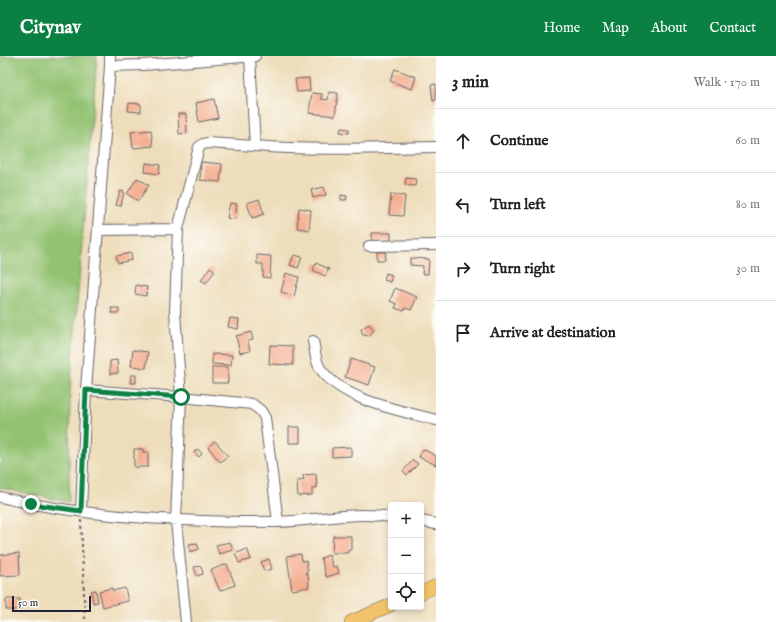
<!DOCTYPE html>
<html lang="en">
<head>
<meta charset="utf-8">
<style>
	:root { --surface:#fff; --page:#f6f6f6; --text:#222; --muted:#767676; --line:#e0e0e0; --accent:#0b8043 }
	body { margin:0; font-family:"IM FELL English",serif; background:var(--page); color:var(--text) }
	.controls { position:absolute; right:12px; bottom:12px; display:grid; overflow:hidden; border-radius:4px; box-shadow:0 2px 6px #0003 }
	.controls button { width:36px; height:36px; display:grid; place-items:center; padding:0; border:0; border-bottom:1px solid var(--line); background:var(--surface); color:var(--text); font:20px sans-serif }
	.scale { position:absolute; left:12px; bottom:10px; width:79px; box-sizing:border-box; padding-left:4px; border:2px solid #22223b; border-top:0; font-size:11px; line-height:14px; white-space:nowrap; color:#22223b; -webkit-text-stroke:3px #fdfcf7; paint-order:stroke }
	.stop { position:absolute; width:12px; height:12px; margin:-9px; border:3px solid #0b8043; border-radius:50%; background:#fff }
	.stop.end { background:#0b8043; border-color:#fff; box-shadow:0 1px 4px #0008 }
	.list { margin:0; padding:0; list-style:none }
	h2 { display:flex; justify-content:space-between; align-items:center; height:52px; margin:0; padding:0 16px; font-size:17px }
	h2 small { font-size:13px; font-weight:400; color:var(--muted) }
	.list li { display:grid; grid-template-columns:26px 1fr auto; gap:12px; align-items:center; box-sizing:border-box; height:64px; padding:0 16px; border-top:1px solid var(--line) }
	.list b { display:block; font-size:15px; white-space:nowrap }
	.list em { font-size:13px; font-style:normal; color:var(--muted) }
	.icon { flex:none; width:22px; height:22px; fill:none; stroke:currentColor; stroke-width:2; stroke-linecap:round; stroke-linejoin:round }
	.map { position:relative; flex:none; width:436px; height:566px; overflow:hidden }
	header { display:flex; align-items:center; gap:24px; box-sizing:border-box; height:56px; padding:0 20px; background:var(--accent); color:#fff }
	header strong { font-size:19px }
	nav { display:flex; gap:22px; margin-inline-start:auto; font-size:14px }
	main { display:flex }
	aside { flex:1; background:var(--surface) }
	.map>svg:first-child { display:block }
</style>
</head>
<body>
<header>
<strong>Citynav</strong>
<nav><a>Home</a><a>Map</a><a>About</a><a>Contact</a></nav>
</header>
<main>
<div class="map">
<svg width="436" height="566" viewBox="0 0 436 566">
	<rect width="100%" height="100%" fill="#fdfcf7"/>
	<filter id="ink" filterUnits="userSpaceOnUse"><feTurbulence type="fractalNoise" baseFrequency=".025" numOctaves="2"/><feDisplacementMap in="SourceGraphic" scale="8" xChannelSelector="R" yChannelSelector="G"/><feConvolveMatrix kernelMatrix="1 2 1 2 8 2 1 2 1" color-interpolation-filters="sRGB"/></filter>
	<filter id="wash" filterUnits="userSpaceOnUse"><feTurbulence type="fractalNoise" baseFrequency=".012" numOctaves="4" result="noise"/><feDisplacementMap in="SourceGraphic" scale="16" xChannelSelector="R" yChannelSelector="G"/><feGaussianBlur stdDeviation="0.9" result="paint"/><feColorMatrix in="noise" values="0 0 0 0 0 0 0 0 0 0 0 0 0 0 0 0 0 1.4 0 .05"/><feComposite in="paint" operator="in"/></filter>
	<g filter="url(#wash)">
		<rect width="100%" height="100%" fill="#eeddba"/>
		<path fill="#93c271" stroke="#5a7256" d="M0,0H97L70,337L69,446L0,432Z"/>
		<g id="blocks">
			<path fill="#f5ad90" d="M395,13L416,21L412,33L390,25Z
				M309,22L310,35L297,36L295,23Z
				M436,28V44L433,45L431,29Z
				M329,36L338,37L335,60L309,57L312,37L322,38L321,43L328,44Z
				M214,43L218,62L199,66L196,47Z
				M129,47L141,48V56L128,55Z
				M178,58H186L187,77L179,78Z
				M341,72L349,73V77L340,76Z
				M151,74L153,90L133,92L131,76Z
				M201,106L222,108L220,126L200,124Z
				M146,107L160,109L159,118L145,116Z
				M137,122L149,129L138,145L127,138Z
				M406,122L416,123L415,130L405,129Z
				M324,131L326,139L313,142L311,134Z
				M120,135L124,136L121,150L116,149Z
				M391,138L405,140L403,160L389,159Z
				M341,139L347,140L346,144H341Z
				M259,143L264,158L252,162L247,147Z
				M230,147L237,148L235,163L227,162Z
				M299,152L311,154L309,174L297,172Z
				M372,177H391V185H372Z
				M377,196H386L385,204H377Z
				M131,197L132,204L118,207L116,200Z
				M257,199L271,200L270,222L263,221V208H257Z
				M294,199L302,201L298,212L290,209Z
				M410,202L429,203L428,218H422L423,210L410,209Z
				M316,207L329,213L325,220L313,214Z
				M210,211L215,215L206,227L201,224Z
				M286,217L299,221L294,240L281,236Z
				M386,217L392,219L390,226L384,224Z
				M136,229L147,231L146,240L135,238Z
				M395,232L417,241L411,254L405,252L404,255L395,252L397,248L390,245Z
				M111,252H119V257H112Z
				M230,262L239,263L238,273L228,271Z
				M369,268L374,274L369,280L363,279L361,273Z
				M251,276L253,284L248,285L250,295L240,297L236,280Z
				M270,289L293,290V309L269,308Z
				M133,294L148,296L146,312L131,310Z
				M212,298L232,299L231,309L212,308Z
				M351,303L375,311L369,329L345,321Z
				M117,304L118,317L110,318V305Z
				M212,311H228V327H212Z
				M131,319H136V327H130Z
				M289,371H300V387H289Z
				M215,385L228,400L220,406L208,391Z
				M351,391V400L332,401V392Z
				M134,393H143V396H148V411H134Z
				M198,393L202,398L199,401L194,396Z
				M423,393L436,400V409L419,401Z
				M413,404L418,408L407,419L403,415Z
				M316,418L317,432H312V439L298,440L297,425L304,424L303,419Z
				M333,480H351V494H348V497H332Z
				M230,486L233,494L219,498L216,489Z
				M197,487L199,493L190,496L189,488Z
				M247,493L251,503L239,507L235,498Z
				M19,497L20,519L0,520V499Z
				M301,498L302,505H306L308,515H306V518H308L309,531L292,534L287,500Z
				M329,499L333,511L337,510L339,517L326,521L321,502Z
				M269,503L272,513L264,515L261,506Z
				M227,508L235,529L220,535L211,514Z
				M201,510L203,518L197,520L194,511Z
				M112,532L113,535L125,532L128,545L103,551L99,535Z
				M96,534L98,546L93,547L91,535Z
				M6,543H20V554H6Z"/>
		</g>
	</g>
	<g filter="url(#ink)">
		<use href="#blocks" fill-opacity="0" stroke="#696367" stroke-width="1"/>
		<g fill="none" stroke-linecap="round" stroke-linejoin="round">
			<g stroke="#696367" stroke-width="12">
				<path id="minor" d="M110,0V10L143,9L255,0
					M255,90C315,95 376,92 436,91
					M98,174L178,173
					M369,190L436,189
					M313,285C315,293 315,305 320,312C342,345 400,354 436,364
					M86,334L181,341L252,348L261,355L265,362L278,466
					M0,441C89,462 185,466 276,466C315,465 353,455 391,461
					M81,455L86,334L110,10
					M421,465L436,468
					M186,566L176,465L181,341L175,256L178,173L199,91L203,88L208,87L255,90L250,1"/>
			</g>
			<g stroke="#696367" stroke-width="14">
				<path id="major" d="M421,537L436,530
					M351,566L391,549"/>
			</g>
			<path stroke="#696367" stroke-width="2" stroke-dasharray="3 3" stroke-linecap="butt" d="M81,464L85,566"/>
			<use href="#minor" stroke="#fff" stroke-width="10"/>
			<use href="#major" stroke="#f1c36a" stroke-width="13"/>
		</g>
	</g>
	<g fill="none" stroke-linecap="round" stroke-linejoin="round" filter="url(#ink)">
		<path stroke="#0b8043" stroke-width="5" d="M31,448L81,455L86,334L181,341"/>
	</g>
</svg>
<div class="controls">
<button>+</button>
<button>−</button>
<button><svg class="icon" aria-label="locate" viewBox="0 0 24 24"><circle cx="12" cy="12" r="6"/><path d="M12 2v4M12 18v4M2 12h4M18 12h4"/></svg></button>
</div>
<div class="scale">50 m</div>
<div class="stop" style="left:181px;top:341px"></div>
<div class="stop end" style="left:31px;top:448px"></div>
</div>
<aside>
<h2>3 min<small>Walk · 170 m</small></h2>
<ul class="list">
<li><svg class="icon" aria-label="ahead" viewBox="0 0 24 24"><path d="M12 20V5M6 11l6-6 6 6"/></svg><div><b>Continue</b></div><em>60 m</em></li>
<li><svg class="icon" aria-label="left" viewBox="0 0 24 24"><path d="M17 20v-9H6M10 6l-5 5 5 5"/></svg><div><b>Turn left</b></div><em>80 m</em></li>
<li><svg class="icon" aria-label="right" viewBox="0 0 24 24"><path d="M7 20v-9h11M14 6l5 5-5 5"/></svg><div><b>Turn right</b></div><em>30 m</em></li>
<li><svg class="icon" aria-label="arrive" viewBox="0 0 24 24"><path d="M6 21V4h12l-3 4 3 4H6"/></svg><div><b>Arrive at destination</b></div></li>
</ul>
</aside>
</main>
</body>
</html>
